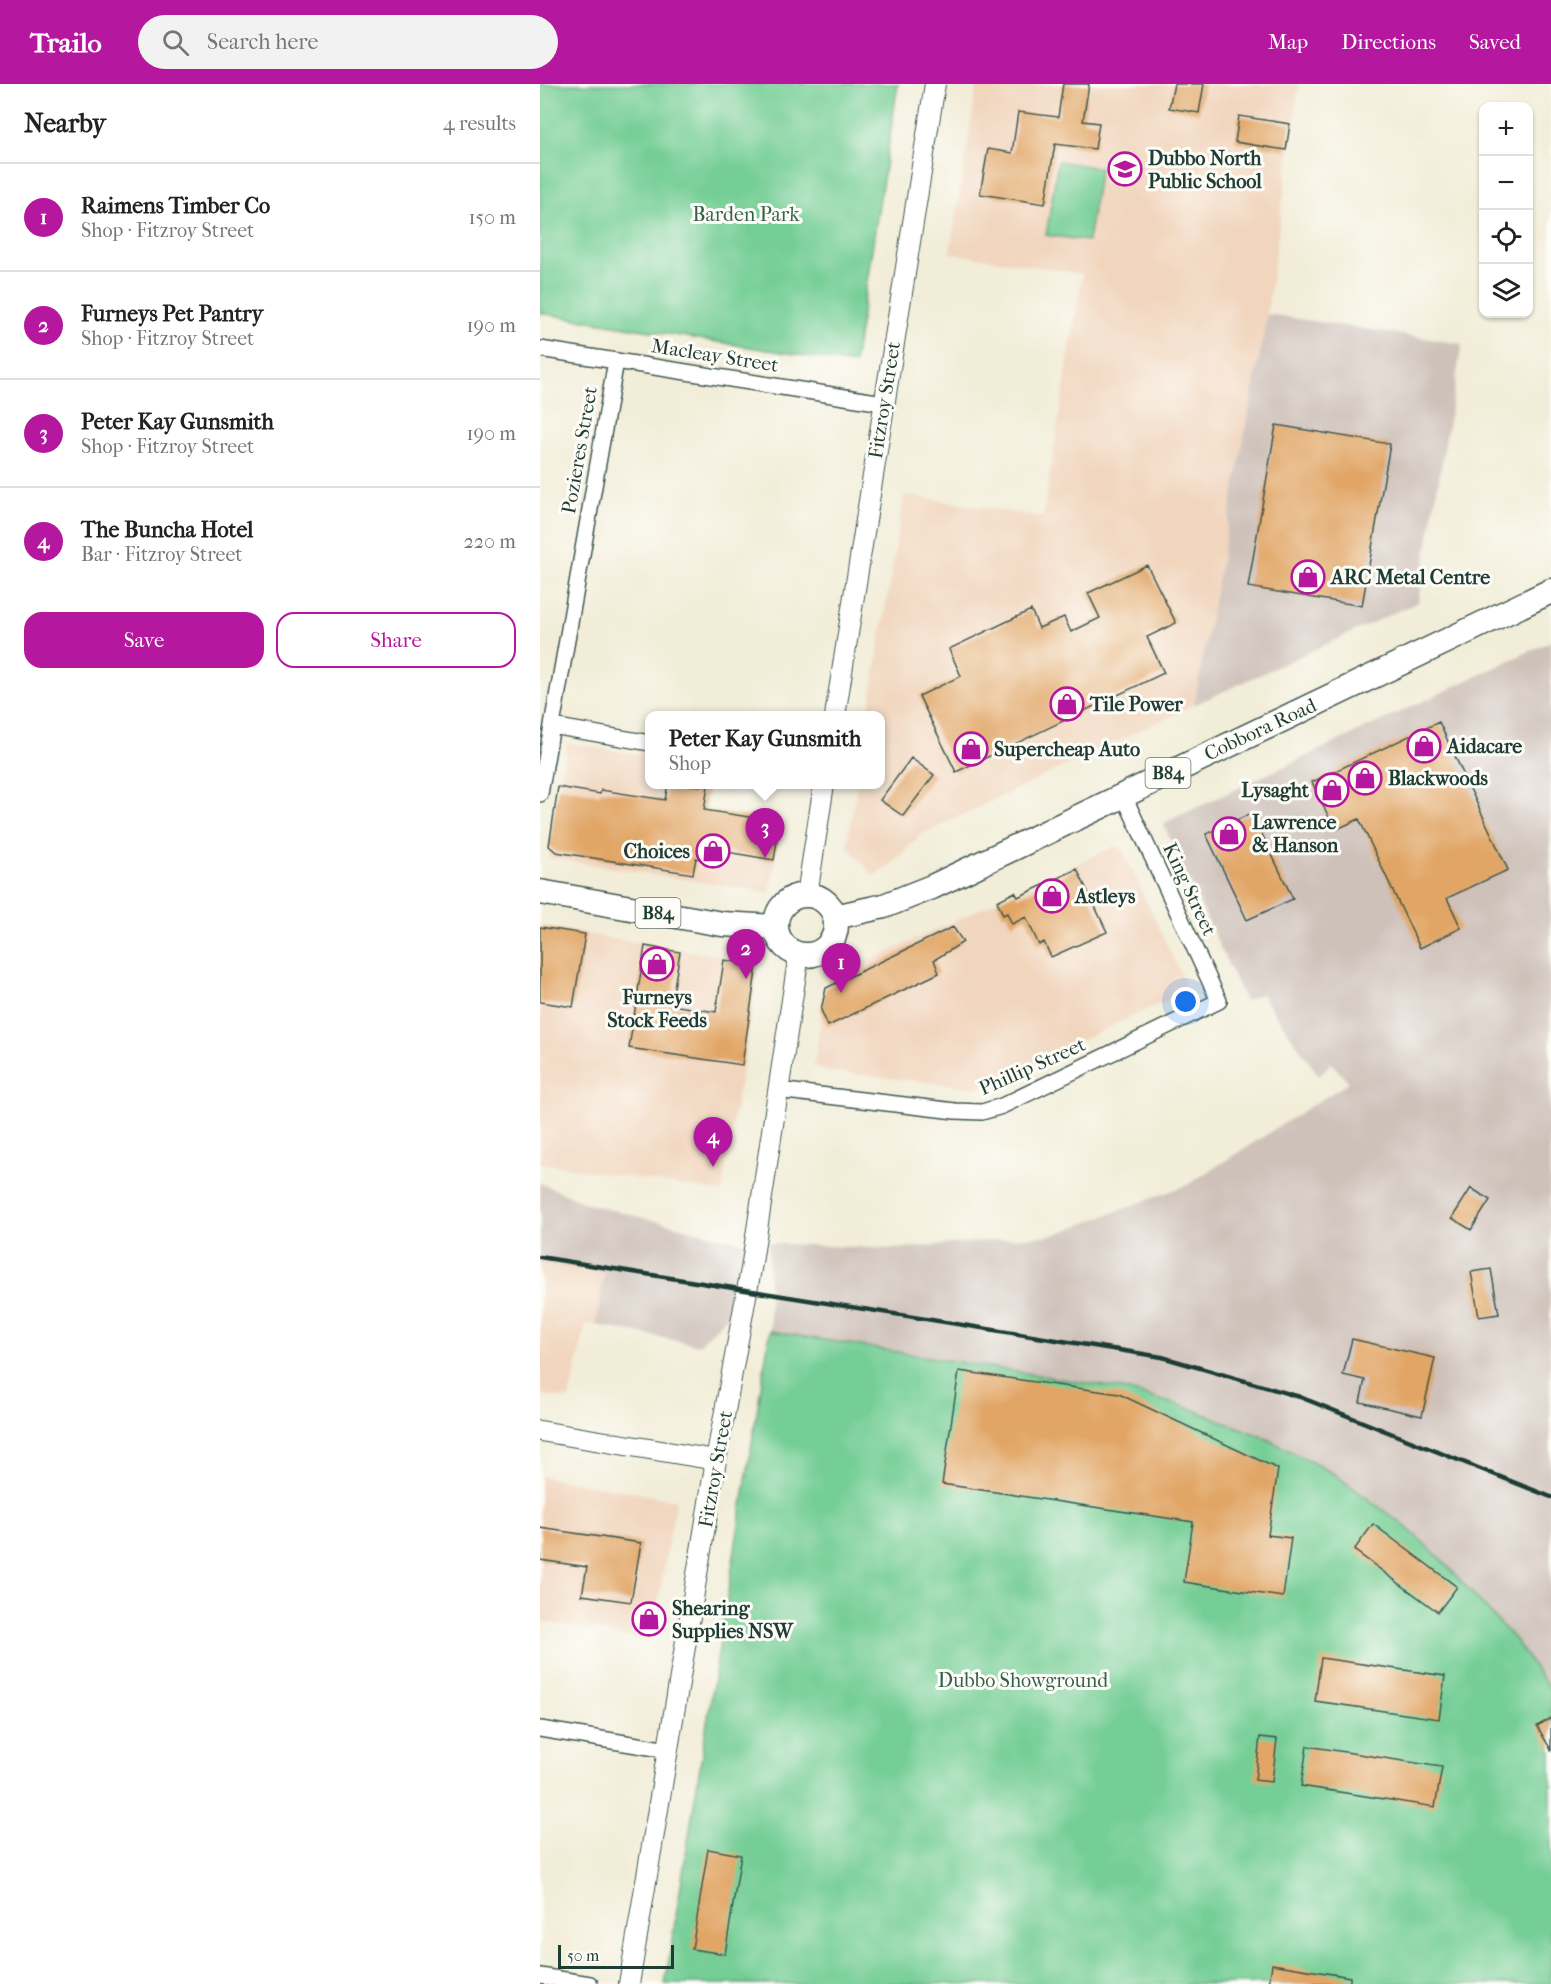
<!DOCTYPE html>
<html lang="en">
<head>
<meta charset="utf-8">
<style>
	:root { --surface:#fff; --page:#f2f2f2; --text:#222; --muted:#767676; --line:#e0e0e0; --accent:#b5179e }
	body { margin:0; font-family:"IM FELL French Canon",serif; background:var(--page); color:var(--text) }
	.controls { position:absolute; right:18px; top:18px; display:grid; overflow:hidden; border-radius:12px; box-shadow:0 2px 4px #0004 }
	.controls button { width:54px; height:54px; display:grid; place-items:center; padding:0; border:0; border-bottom:2px solid var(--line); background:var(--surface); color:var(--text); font:30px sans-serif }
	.scale { position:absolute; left:18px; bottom:15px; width:116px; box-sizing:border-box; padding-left:6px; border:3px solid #1f3d34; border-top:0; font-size:16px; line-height:21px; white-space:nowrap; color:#1f3d34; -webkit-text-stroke:4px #fdfcf7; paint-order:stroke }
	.you { position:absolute; left:646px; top:918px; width:21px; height:21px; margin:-15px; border:4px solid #fff; border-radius:50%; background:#1a73e8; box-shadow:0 0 0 9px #1a73e833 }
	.badge { display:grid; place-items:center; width:39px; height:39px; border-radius:50%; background:var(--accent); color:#fff; font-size:20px; font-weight:700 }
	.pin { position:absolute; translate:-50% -50px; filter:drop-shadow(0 2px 3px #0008) }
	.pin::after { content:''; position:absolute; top:32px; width:21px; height:18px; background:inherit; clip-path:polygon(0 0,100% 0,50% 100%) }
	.popup { position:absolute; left:105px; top:627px; width:240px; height:78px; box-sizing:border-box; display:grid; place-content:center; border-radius:12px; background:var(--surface); filter:drop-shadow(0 2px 4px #0005); font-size:20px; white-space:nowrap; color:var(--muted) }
	.popup b { font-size:22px; color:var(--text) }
	.popup::after { content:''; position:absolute; left:50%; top:100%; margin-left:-12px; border:12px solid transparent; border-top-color:var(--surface) }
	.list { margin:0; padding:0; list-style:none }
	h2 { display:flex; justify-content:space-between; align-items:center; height:78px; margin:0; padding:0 24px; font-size:26px }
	h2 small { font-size:20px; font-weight:400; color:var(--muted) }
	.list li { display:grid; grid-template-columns:39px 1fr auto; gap:18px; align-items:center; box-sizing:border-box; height:108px; padding:0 24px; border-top:2px solid var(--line) }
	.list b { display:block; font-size:22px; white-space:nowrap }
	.list p { margin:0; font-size:20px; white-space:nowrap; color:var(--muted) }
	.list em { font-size:20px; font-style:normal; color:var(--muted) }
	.actions { display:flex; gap:12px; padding:18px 24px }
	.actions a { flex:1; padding:14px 0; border:2px solid var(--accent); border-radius:18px; text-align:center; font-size:21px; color:var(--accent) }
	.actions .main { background:var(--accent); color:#fff }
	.icon { flex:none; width:33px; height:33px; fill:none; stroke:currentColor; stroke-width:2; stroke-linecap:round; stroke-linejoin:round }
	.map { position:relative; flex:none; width:1011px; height:1900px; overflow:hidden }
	header { display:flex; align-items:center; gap:36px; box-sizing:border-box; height:84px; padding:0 30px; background:var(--accent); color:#fff }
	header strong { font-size:28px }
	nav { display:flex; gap:33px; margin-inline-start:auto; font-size:21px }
	.search { width:420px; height:54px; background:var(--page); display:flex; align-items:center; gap:15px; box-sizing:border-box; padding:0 21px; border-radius:33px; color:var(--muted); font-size:22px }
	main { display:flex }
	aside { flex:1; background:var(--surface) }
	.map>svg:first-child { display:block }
</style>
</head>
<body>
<header>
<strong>Trailo</strong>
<div class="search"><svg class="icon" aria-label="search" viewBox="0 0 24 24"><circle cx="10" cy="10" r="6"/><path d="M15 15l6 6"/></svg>Search here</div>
<nav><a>Map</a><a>Directions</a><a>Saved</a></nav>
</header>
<main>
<aside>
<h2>Nearby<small>4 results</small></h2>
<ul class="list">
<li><span class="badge">1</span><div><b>Raimens Timber Co</b><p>Shop · Fitzroy Street</p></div><em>150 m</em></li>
<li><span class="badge">2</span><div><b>Furneys Pet Pantry</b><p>Shop · Fitzroy Street</p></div><em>190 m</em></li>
<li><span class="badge">3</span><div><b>Peter Kay Gunsmith</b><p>Shop · Fitzroy Street</p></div><em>190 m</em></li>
<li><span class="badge">4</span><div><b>The Buncha Hotel</b><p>Bar · Fitzroy Street</p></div><em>220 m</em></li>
</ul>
<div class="actions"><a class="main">Save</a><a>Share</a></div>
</aside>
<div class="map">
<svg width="1011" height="1900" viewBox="0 0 1011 1900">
	<rect width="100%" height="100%" fill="#fdfcf7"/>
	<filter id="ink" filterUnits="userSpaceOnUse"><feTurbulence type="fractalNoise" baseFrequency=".0167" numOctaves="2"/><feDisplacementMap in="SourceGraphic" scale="12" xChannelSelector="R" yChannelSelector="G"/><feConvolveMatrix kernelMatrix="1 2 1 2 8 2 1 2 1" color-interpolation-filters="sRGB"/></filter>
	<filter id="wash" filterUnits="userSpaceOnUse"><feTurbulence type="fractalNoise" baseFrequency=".008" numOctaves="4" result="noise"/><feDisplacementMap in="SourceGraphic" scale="24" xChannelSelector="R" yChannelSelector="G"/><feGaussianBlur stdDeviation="1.35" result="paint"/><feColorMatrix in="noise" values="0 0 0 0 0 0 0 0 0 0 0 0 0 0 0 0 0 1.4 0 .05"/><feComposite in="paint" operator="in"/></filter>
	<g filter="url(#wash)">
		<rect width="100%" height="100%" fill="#f2edd8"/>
		<path fill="#f1d5bd" d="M437,0H759L727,230L654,621L380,751L352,780L334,792L307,762L317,701L340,700V632L328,631L364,411L503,433L542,190L410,169Z
			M27,659L109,672L110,700L169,701L165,728L241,740L230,809L9,774Z
			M573,763H579L583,767L645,899L642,909L440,1004L286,987L274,982L286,897Z
			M0,843L219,878L182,1108L0,1079Z
			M0,1179L64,1189L56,1241L46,1240L29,1315L0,1311Z
			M0,1392L136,1416L111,1557L0,1537Z"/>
		<path fill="#cec1ba" d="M727,230L922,260L878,518L654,621Z
			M1011,557L1010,1094L1011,1607L975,1556L900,1474L866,1443L794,1390L723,1353L649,1324L582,1305L230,1247L228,1159L355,1165L513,1151L647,1101L809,998L791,979L779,992L721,910L705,917L624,742L626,738Z
			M0,1099L48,1120L205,1159L193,1227L159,1261L56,1241L64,1189L0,1179Z"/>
		<path fill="#74ce95" stroke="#4a8664" stroke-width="1.5" d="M0,0H358L314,280L0,229Z
			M518,77L560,84L548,157L506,151Z
			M230,1247L582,1305L649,1324L723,1353L794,1390L866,1443L900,1474L975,1556L1011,1607V1900H125Z"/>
		<g id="blocks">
			<path fill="#e1a565" d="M523,0H549L543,37L559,39L555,65L515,60L505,120L440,110L448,65L472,69L478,28L518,33Z
				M634,0H664L659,29L629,24Z
				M699,32L750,40L746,66L695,58Z
				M736,341L850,360L822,522L708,503Z
				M607,481L636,539L607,553L624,589L416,688L379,612L421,592L409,565L491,526L499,544L524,533L531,548L560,534L548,509Z
				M899,638L968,786L907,814L921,844L880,864L819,735L795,746L772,698Z
				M371,674L394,691L363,732L340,716Z
				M128,700L168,702L164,726L240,738L234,776L187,768L185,779L156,774L153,790L16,768L9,762L18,703L60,710L61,706L125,716Z
				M712,729L753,815L707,836L666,750Z
				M537,785L567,848L511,873L504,858L499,861L486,833L472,840L467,829L463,831L457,817L475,808L478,813Z
				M0,843L45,850L33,923L0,918Z
				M413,843L423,858L394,876L399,889L288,942L281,926L286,904Z
				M105,862L140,868L131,921L176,928L184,876L217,881L202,981L89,964Z
				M931,1104L950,1116L931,1146L912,1134Z
				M951,1185L959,1230L939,1233L931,1188Z
				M812,1255L895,1274L882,1332L820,1318L825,1296L803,1291Z
				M419,1287L579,1310L738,1385L728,1451L751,1454L743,1513L644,1498L653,1438L402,1400Z
				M833,1440L917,1503L898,1528L814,1466Z
				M0,1444L101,1459L91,1518L42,1511L47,1483L0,1476Z
				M781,1574L905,1592L899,1635L775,1617Z
				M1011,1634V1666L997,1642Z
				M720,1653L737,1655L732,1698L715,1696Z
				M767,1662L902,1683L895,1723L761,1702Z
				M168,1765L201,1771L185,1870L152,1865Z
				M732,1880L810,1893V1900H729Z"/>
		</g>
	</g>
	<g filter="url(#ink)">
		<use href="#blocks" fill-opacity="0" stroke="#3f574d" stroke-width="1.5"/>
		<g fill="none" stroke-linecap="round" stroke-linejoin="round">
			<g stroke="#3f574d" stroke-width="18">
				<path id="minor" d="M0,265L343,319
					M12,642L110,659
					M0,710L76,277
					M237,1006L415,1027L442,1028L462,1022L679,917L583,710
					M0,1645L128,1666
					M0,1892L50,1900"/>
			</g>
			<g stroke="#3f574d" stroke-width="22">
				<path id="tertiary" d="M295,632L395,0
					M267,811L284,700
					M0,1347L176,1376
					M89,1900L176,1376L211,1185L259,870"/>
			</g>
			<g stroke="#3f574d" stroke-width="27">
				<path id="primary" d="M0,808L182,840L236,843
					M236 841a30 30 0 1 1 60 0a30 30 0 1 1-60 0Z
					M295,833L344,822L392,803L1011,507"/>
			</g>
			<use href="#minor" stroke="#fff" stroke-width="15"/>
			<use href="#tertiary" stroke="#fff" stroke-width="20"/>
			<use href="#primary" stroke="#fff" stroke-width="24"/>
			<path stroke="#1f3d34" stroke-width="4.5" d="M0,1173L622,1273L760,1313L1011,1413"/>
		</g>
	</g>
	<defs>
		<g id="school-ring" transform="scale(1.725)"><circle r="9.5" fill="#fdfcf7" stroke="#b5179e" stroke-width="1.5"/><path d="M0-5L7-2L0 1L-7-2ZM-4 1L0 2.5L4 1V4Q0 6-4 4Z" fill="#b5179e"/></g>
		<g id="shop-ring" transform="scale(1.725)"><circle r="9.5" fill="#fdfcf7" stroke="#b5179e" stroke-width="1.5"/><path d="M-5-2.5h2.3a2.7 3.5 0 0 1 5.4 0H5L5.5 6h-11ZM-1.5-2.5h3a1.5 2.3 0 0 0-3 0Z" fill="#b5179e"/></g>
	</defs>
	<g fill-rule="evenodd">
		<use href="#school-ring" x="585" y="85"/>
		<use href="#shop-ring" x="768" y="493"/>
		<use href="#shop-ring" x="527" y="620"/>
		<use href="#shop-ring" x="884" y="662"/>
		<use href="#shop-ring" x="431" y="665"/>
		<use href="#shop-ring" x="825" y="694"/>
		<use href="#shop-ring" x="792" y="706"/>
		<use href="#shop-ring" x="689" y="750"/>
		<use href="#shop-ring" x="173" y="767"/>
		<use href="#shop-ring" x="512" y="812"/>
		<use href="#shop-ring" x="117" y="880"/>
		<use href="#shop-ring" x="109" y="1535"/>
	</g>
	<g text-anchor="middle" stroke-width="6" stroke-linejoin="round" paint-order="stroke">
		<g fill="#fdfcf7" stroke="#62766e" stroke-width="1.5">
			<rect x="605.5" y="674" width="45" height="30" rx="4.5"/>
			<rect x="95.5" y="814" width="45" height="30" rx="4.5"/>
		</g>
		<g font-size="18" font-weight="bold" fill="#1f3d34">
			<text x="628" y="695">B84</text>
			<text x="118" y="835">B84</text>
		</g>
		<g font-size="20" font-weight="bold" fill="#1f3d34" stroke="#fdfcf7" text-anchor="start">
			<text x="608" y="81">Dubbo North<tspan x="608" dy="23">Public School</tspan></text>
			<text x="791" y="500">ARC Metal Centre</text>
			<text x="550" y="627">Tile Power</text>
			<text x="907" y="669">Aidacare</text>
			<text x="454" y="672">Supercheap Auto</text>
			<text x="848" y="701">Blackwoods</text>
			<text x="769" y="713" text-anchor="end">Lysaght</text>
			<text x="712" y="745">Lawrence<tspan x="712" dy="23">&amp; Hanson</tspan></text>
			<text x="150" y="774" text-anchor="end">Choices</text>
			<text x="535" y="819">Astleys</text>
			<text x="117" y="920" text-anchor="middle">Furneys<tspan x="117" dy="23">Stock Feeds</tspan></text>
			<text x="132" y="1531">Shearing<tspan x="132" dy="23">Supplies NSW</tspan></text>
		</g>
		<g font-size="20" fill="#34614c" stroke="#fdfcf7">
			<text x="206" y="137">Barden Park</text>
			<text x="483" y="1603">Dubbo Showground</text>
		</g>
		<g font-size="20" fill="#1f3d34" stroke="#fdfcf7">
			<text transform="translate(175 271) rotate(9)" y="7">Macleay Street</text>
			<text transform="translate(344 316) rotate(-81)" y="7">Fitzroy Street</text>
			<text transform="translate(39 366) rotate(-80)" y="7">Pozieres Street</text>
			<text transform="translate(720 645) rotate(-25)" y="7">Cobbora Road</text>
			<text transform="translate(650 805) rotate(65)" y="7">King Street</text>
			<text transform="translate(492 982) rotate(-24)" y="7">Phillip Street</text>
			<text transform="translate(175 1385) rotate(-80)" y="7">Fitzroy Street</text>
		</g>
	</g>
</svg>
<div class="controls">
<button>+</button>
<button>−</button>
<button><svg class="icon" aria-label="locate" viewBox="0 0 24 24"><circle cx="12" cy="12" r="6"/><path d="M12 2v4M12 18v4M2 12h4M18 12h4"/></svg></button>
<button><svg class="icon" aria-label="layers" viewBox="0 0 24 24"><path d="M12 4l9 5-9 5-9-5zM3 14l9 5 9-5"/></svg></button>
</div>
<div class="scale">50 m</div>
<div class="you"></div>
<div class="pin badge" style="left:301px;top:909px">1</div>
<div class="pin badge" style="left:206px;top:895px">2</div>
<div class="pin badge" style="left:225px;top:774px">3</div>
<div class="popup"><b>Peter Kay Gunsmith</b>Shop</div>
<div class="pin badge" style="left:173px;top:1083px">4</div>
</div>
</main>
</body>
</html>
